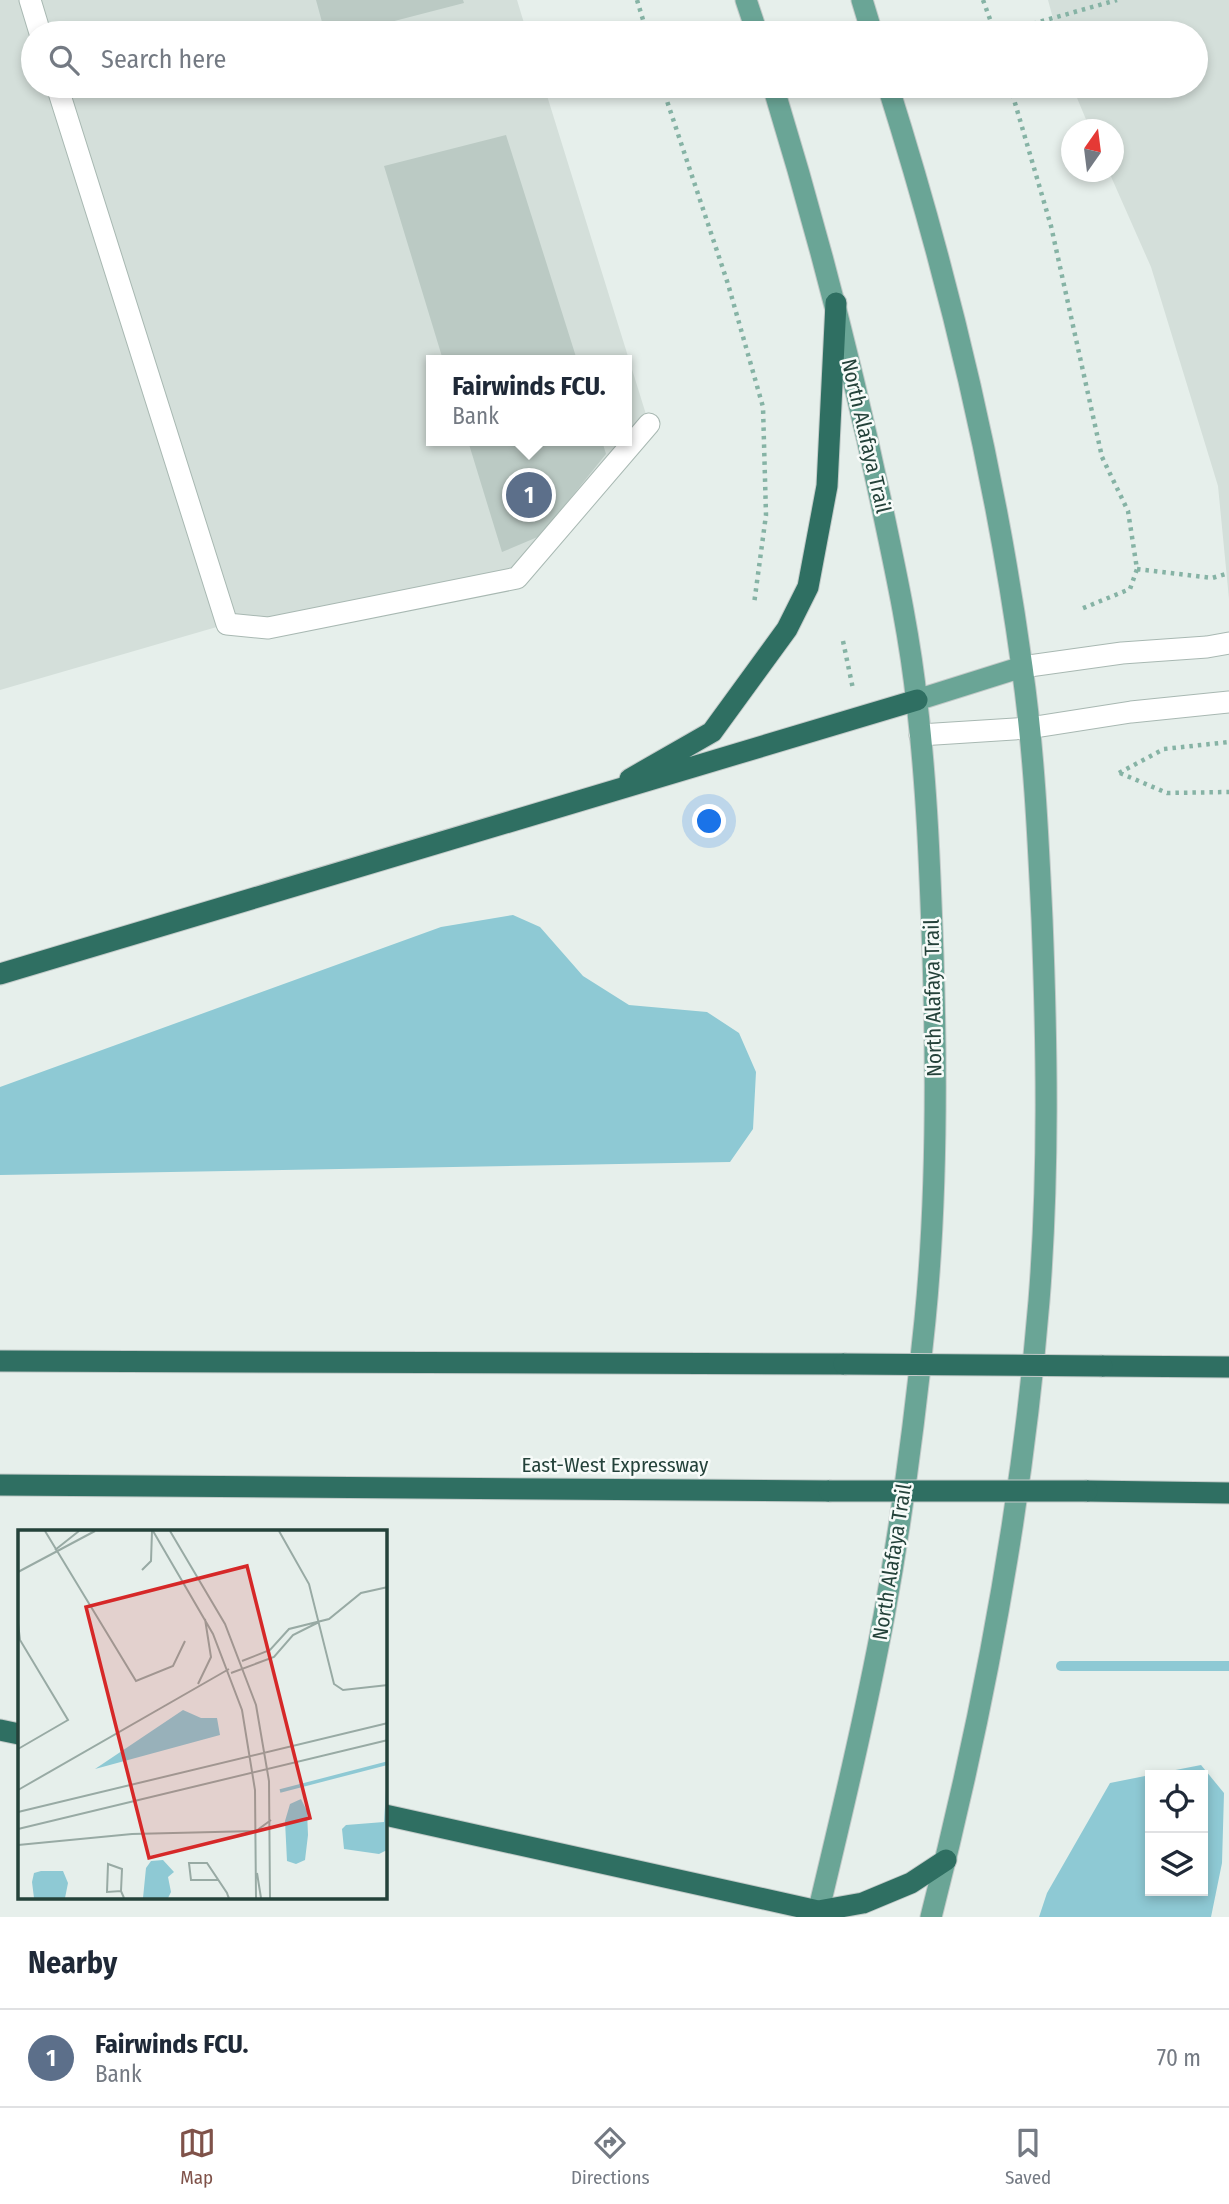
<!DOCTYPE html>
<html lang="en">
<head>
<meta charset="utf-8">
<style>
	:root { --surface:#fff; --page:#f6f6f7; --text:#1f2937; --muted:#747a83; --line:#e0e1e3; --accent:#7f5249 }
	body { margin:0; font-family:"Fira Sans Condensed",sans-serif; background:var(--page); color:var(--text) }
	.controls { position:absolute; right:21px; bottom:21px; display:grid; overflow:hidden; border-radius:0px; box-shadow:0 4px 10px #0003 }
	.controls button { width:63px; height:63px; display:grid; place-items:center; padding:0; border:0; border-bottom:2px solid var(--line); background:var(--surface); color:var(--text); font:35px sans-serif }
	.compass { position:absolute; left:1061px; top:119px; width:63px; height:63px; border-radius:50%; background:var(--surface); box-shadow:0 4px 10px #0003; rotate:14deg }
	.you { position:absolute; left:710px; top:822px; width:24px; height:24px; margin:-18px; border:5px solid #fff; border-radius:50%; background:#1a73e8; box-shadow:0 0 0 10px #1a73e833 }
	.badge { display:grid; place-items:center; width:46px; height:46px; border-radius:50%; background:var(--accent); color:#fff; font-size:23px; font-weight:700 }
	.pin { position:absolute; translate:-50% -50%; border:4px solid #fff; box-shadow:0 2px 7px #0006 }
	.popup { position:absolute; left:426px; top:355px; width:206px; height:91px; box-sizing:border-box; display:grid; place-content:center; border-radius:0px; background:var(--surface); filter:drop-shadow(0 2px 5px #0005); font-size:23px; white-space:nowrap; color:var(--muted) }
	.popup b { font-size:26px; color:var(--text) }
	.popup::after { content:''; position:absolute; left:50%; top:100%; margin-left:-14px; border:14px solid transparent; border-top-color:var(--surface) }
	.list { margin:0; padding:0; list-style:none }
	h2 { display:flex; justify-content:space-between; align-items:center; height:91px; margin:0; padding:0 28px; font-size:30px }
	h2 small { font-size:23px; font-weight:400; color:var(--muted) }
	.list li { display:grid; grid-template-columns:46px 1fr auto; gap:21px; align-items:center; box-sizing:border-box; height:98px; padding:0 28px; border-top:2px solid var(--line) }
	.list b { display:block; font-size:26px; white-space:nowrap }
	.list p { margin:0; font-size:23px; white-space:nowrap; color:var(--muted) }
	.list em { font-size:23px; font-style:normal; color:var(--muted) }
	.icon { flex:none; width:38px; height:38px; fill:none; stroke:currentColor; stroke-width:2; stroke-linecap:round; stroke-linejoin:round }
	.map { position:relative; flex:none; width:1229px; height:1917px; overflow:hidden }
	.search { position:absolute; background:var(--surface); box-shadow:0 4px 10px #0003; left:21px; right:21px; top:21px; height:77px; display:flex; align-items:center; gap:18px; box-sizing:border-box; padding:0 24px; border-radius:38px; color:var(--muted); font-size:26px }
	.sheet { height:189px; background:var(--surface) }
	nav { display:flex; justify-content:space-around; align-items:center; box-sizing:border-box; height:98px; border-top:2px solid var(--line); background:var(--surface); font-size:19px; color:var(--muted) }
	nav a { display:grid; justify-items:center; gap:4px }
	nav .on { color:var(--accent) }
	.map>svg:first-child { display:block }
</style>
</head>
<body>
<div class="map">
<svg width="1229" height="1917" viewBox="0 0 1229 1917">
	<rect width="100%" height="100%" fill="#e6efeb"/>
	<path fill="#d4dfda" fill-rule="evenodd" d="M0,0H517L527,33H33V86H544L649,424L517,578L227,624L0,690ZM431,360H627V441H431Z
		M1048,0H1229V599L1218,486L1151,267L1109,172H1114V130L1090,129L1072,86H1196V33H1057Z"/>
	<path fill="#8ec9d4" d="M513,915L540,927L583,976L629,1005L707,1012L739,1033L756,1072L753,1129L730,1162L0,1175V1087L441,927Z
		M1201,1765L1224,1793L1222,1863L1211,1917H1039L1047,1893L1110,1783L1150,1775V1891H1203V1775H1150Z"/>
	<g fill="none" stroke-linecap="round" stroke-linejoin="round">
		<path stroke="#8ec9d4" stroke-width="10" d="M1061,1666H1229"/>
	</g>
	<path fill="#bbcac4" d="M316,0H463L464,3L348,33H325Z
		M506,135L577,360H443L384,166Z
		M468,441H602L606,454L540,536L502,552Z"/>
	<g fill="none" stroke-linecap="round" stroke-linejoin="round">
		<g stroke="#a8b8b2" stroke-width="23">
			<path id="minor" d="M30,0L40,33
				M57,86L227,624L268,628L517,578L649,424
				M1022,667L1122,653L1207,647L1229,643
				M920,735L1029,728L1131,712L1229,702"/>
		</g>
		<g stroke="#c2cac8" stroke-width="23">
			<path id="major" d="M746,0L757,33
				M862,0L872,33
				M773,86C815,223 851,361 881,502C895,568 910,636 917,704C927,787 930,872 933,956C937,1077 937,1199 925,1320C915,1419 902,1518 884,1616C865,1717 841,1817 817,1917
				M888,86C948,276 995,470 1022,667C1034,750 1038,835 1042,919C1047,1046 1049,1174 1039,1301C1022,1509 983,1715 931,1917
				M917,700L1022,667"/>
		</g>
		<g stroke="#c2cac8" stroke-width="23">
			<path id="highway" d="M630,779L712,732L787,629L808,587L827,486L836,303
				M0,974L917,700
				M0,1361L844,1364
				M1102,1366L1229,1367
				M0,1485L829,1491
				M1087,1491L1229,1493
				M0,1730L19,1734
				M385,1815L818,1911L863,1903L911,1883L946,1860"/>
		</g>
		<path stroke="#86b3a5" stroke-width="4.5" stroke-dasharray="3.5 5" stroke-linecap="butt" d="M637,0L647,33
			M983,0L995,33
			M1000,33L1117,0
			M662,86L728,284L763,407L766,515L754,604
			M1010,86L1051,226L1102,457L1128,511L1137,569L1130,589L1081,609
			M1137,569L1212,578L1229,573
			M843,641L853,689
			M1119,773L1164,749L1229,742
			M1120,773L1167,793L1229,792"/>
		<use href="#minor" stroke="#fff" stroke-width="21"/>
		<use href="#major" stroke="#6aa596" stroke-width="21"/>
		<use href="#highway" stroke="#2f6f62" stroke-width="21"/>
		<g stroke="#c2cac8" stroke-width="23" stroke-linecap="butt">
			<path id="highway-bridge" d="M844,1364L1102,1366
				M829,1491H1087"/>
		</g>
		<use href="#highway-bridge" stroke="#2f6f62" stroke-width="21"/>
	</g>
	<g text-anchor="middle" stroke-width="5" stroke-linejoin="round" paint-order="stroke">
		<g font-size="21" fill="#24423a" stroke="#f7fbf9">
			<text transform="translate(866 436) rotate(77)" y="7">North Alafaya Trail</text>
			<text transform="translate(933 998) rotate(-91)" y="7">North Alafaya Trail</text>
			<text x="615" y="1472">East-West Expressway</text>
			<text transform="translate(892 1562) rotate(-81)" y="7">North Alafaya Trail</text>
		</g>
	</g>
	<g transform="translate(18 1530)">
		<rect width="369" height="369" fill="#e6efeb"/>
		<path d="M165,180L183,188H199L202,205L77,239ZM369,244V320L361,324L326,319L324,299L328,295L366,292ZM283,269L289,281L290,305L287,330L278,334L269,331L267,291L272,274ZM145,330L156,342L150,347L153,362L150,368H125L128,338L133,331ZM23,341H45L50,353L47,368H16L14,352L16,343Z" fill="#8ec9d4"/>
		<path fill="none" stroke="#8ec9d4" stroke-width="3.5" d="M262,261L370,233"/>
		<path fill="none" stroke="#98aaa4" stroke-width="2" d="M27,1L118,151L155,136L167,111M135,1L195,104L224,180L237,260L238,368M152,1L207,94L238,175L251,251L252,368M261,1L291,54L316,154L325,160L370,155M37,20L61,1M124,40L133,31L134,1M0,42L77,1M0,93L2,110L50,190L0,219M224,131L252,120L271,99L311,89L343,63L370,57M213,143L256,127L275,105L301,92M180,154L193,127L187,89M0,260L211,139M0,282L370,193M0,299L370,210M0,315L114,304L238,301L253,290M239,343L243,368M200,350H173L171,333H189L209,363L210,366L211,368M103,361L104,339L90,334L89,362L103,361L106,368"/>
		<path fill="#d62828" fill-opacity="0.15" stroke="#d62828" stroke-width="3.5" d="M229,36L292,288L131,328L68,77Z"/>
		<rect width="369" height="369" fill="none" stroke="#24423a" stroke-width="3.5"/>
	</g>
</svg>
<div class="controls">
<button><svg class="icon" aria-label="locate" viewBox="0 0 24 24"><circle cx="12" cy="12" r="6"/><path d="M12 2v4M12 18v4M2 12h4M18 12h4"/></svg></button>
<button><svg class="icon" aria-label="layers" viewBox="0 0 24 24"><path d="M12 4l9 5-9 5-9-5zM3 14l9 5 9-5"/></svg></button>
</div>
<svg class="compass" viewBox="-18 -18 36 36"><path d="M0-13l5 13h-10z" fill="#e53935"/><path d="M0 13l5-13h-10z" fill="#747a83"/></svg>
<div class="you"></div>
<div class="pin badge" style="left:529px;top:495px;background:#5c6f8a">1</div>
<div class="popup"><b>Fairwinds FCU.</b>Bank</div>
<div class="search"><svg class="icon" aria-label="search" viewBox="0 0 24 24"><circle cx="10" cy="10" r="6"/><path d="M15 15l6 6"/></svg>Search here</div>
</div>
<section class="sheet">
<h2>Nearby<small></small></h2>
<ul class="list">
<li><span class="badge" style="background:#5c6f8a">1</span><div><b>Fairwinds FCU.</b><p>Bank</p></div><em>70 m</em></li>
</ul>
</section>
<nav>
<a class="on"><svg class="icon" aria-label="map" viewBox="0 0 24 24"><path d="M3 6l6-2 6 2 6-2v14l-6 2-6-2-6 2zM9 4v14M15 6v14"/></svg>Map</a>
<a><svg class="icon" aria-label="directions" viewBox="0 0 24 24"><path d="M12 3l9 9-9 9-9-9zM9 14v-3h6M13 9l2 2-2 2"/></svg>Directions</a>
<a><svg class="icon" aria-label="saved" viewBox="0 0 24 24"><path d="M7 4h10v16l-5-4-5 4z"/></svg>Saved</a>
</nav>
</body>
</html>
